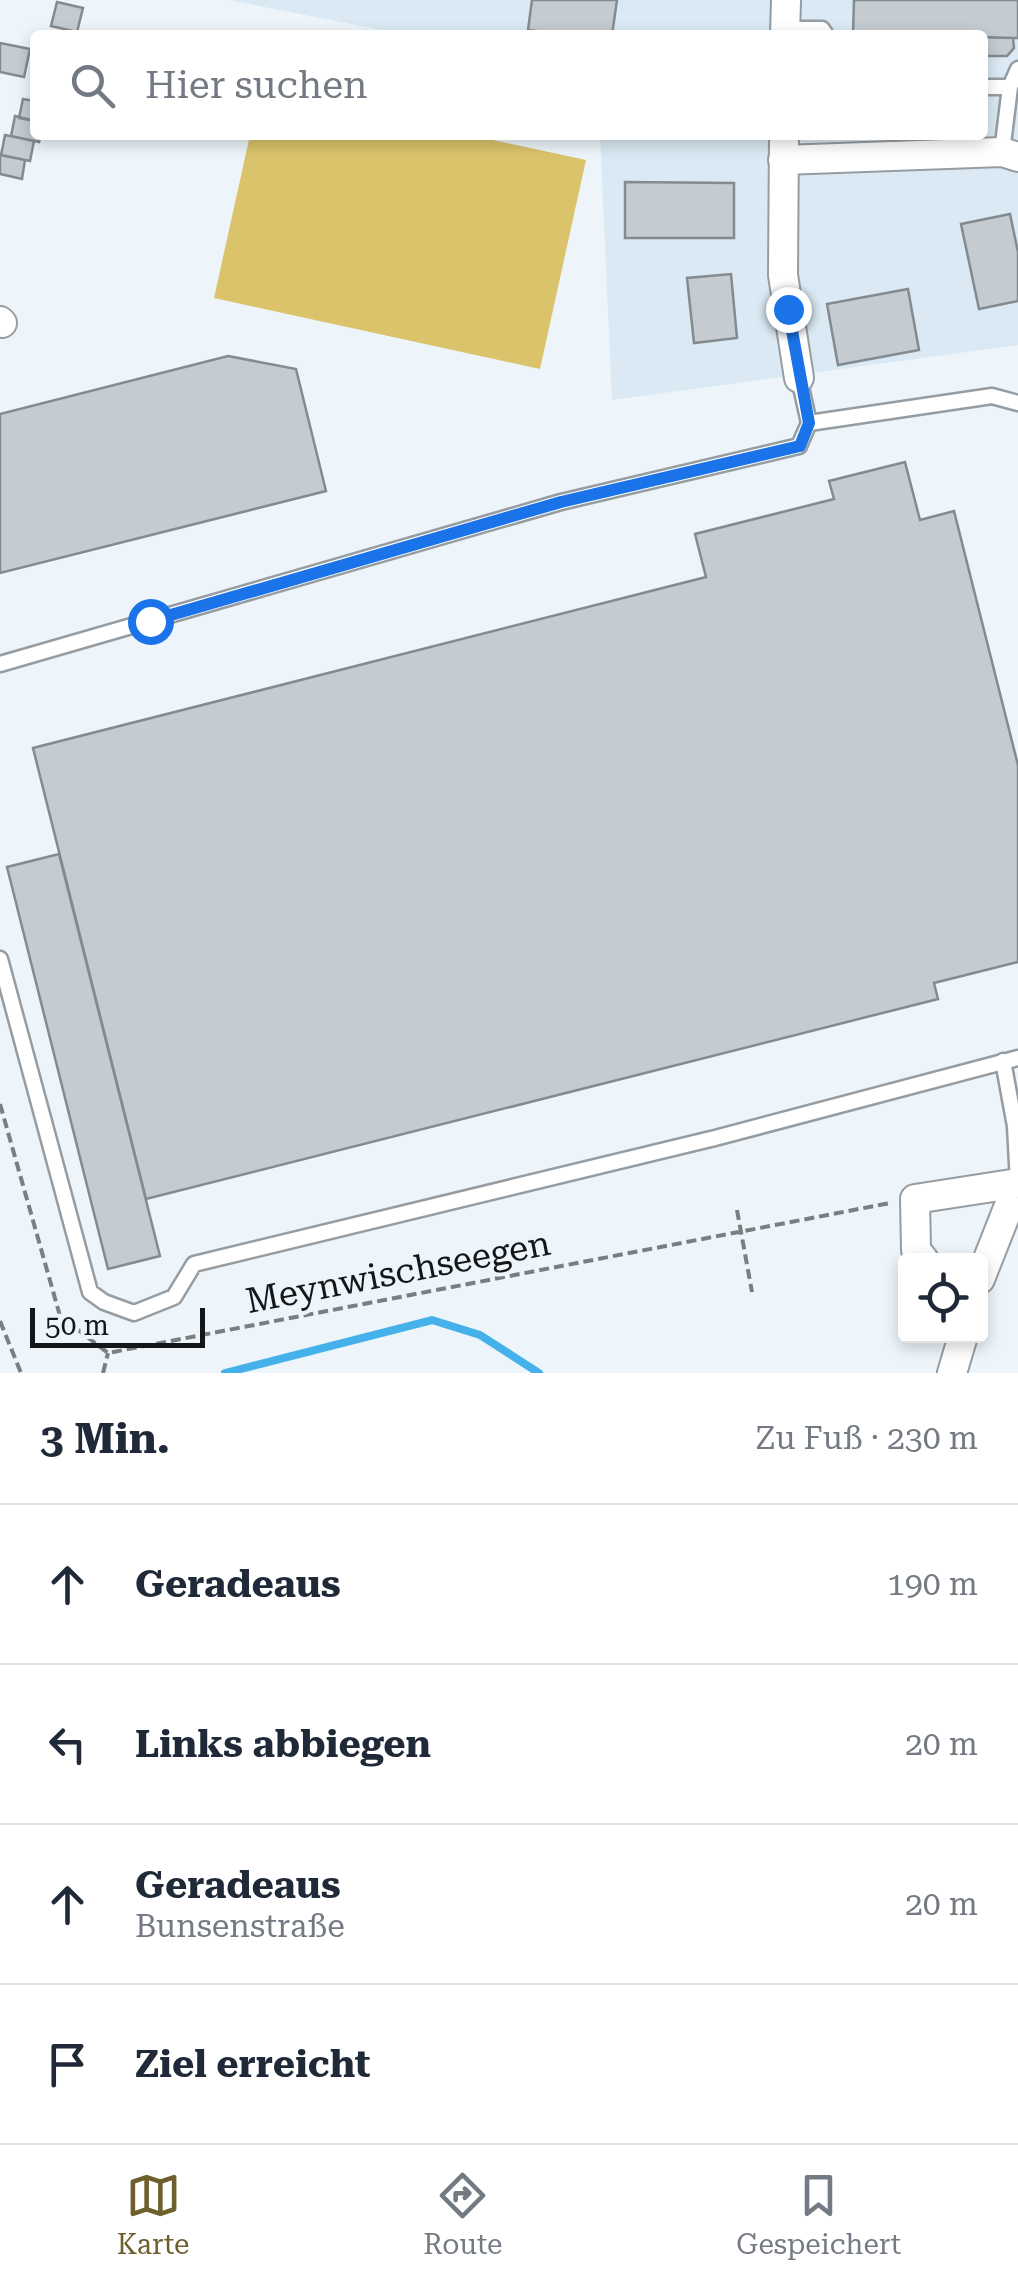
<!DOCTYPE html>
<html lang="de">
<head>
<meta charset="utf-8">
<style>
	:root { --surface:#fff; --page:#f6f6f7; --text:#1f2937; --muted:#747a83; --line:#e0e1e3; --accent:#6e602d }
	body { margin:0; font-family:"Roboto Serif",serif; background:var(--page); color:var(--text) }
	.controls { position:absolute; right:30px; bottom:30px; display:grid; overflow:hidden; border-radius:10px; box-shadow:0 5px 15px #0003 }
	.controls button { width:90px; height:90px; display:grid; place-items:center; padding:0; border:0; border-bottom:2px solid var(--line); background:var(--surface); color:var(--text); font:50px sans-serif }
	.scale { position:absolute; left:30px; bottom:25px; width:175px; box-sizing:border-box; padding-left:10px; border:5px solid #141719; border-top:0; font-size:28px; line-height:35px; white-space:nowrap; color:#141719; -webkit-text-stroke:8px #edf5fa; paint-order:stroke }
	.stop { position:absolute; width:30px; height:30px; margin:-22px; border:8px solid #1a73e8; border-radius:50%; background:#fff }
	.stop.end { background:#1a73e8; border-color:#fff; box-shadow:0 2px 10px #0008 }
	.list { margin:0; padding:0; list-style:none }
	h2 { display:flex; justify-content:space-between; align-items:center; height:130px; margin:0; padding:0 40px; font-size:42px }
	h2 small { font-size:32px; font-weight:400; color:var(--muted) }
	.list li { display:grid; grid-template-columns:65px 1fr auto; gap:30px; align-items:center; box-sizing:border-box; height:160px; padding:0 40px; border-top:2px solid var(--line) }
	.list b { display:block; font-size:38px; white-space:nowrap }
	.list p { margin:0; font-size:32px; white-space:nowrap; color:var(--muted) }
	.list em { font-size:32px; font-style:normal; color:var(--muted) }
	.icon { flex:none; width:55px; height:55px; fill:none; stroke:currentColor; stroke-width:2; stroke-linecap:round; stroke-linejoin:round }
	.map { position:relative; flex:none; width:1018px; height:1373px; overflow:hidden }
	.search { position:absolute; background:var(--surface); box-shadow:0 5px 15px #0003; left:30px; right:30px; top:30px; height:110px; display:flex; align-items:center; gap:25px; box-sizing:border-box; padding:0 35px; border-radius:10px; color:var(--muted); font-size:38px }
	.sheet { height:770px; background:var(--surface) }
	nav { display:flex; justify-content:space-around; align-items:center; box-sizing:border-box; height:140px; border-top:2px solid var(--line); background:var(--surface); font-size:28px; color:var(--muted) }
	nav a { display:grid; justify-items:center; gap:5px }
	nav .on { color:var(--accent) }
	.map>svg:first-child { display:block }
</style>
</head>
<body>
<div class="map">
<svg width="1018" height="1373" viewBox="0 0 1018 1373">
	<rect width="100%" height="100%" fill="#edf5fa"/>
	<path fill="#dae9f3" d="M229,0H1018V345L612,400L600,135H983V35H407Z"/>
	<path fill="#dbc36b" d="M250,135H469L586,160L540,369L214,298Z"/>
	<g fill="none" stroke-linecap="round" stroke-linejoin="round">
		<path stroke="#45b1ea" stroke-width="8" d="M225,1373L432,1320L480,1335L539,1373"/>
	</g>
	<path fill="#c4ccd1" stroke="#848b90" stroke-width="2.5" d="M532,0H617L612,35H570L528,30Z
		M854,0H1018V38L853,35Z
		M57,2L83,8L77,32L51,26Z
		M983,37L1013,38L1014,48L1007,56H983Z
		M0,43L30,49L24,77L0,72Z
		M23,99L35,101V121L19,118Z
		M15,116L35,121V135H41L39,142L11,136Z
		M5,135L34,141L30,161L1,155Z
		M0,155L25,160L22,179L0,174Z
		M625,182L734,183V238H625Z
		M1010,214L1018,252V301L979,309L961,224Z
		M731,274L737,338L694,343L687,278Z
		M908,289L919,350L838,365L827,304Z
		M228,356L296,369L326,491L0,573V414Z
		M905,462L920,520L954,511L1018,765V962L934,983L938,999L146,1199L33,748L706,577L695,534L834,499L829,481Z
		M59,854L160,1256L108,1269L7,867Z"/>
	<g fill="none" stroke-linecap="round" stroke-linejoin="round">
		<g stroke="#969da2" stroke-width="19">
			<path id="lane" d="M785,29H822L826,35
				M983,87H1010L1018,69
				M1002,152L1010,87
				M799,378L809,423
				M0,664L561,502L799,446L809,423L992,396L1018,403
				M0,959L90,1292L104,1302L134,1313L174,1297L194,1264L715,1138L1018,1058
				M1003,1061L1015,1126L1018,1183"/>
		</g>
		<g stroke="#969da2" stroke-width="32">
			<path id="street" d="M785,35L786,0
				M784,135L783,275L799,378
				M783,160L1002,152L1018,157
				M0,321L2,323
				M924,1260L916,1250L915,1199L1018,1183
				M980,1279L1018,1183
				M952,1373L963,1336"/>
		</g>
		<path stroke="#797e81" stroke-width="4" stroke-dasharray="10 5" stroke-linecap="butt" d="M0,1104L60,1316L108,1353L890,1203
			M737,1210L752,1292
			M0,1321L21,1373
			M103,1373L108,1353"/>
		<use href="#lane" stroke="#fff" stroke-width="14"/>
		<use href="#street" stroke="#fff" stroke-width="28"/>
	</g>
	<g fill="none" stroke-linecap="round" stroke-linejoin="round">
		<path stroke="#1a73e8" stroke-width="12" d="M150,621L561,502L800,446L809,423L788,309"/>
	</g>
	<g text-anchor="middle" stroke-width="8" stroke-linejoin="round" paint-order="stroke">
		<g font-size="35" fill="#141719" stroke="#edf5fa">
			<text transform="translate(398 1272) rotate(-11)" y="12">Meynwischseegen</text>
		</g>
	</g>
</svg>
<div class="controls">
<button><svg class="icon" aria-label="locate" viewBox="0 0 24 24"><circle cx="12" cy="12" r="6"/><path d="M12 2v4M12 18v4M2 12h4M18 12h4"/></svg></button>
</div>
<div class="scale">50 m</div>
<div class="stop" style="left:150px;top:621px"></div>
<div class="stop end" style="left:788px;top:309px"></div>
<div class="search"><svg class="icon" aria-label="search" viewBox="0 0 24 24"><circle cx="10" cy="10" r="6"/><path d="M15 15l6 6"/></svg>Hier suchen</div>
</div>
<section class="sheet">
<h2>3 Min.<small>Zu Fuß · 230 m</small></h2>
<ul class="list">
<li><svg class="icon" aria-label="ahead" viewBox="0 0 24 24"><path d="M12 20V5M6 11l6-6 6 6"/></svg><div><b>Geradeaus</b></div><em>190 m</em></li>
<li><svg class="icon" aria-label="left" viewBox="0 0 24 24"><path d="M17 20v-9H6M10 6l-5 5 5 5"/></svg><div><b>Links abbiegen</b></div><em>20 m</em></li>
<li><svg class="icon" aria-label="ahead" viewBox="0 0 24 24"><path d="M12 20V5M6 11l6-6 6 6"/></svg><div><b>Geradeaus</b><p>Bunsenstraße</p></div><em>20 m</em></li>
<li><svg class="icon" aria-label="arrive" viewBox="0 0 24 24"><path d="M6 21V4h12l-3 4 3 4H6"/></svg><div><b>Ziel erreicht</b></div></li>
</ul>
</section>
<nav>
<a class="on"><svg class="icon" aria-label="map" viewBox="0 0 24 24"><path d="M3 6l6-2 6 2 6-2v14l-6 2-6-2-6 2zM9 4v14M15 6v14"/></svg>Karte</a>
<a><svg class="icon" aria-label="directions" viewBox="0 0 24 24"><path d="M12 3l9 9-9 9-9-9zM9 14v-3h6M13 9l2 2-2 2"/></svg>Route</a>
<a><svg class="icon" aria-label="saved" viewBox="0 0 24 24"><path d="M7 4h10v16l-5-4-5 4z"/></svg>Gespeichert</a>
</nav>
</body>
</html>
